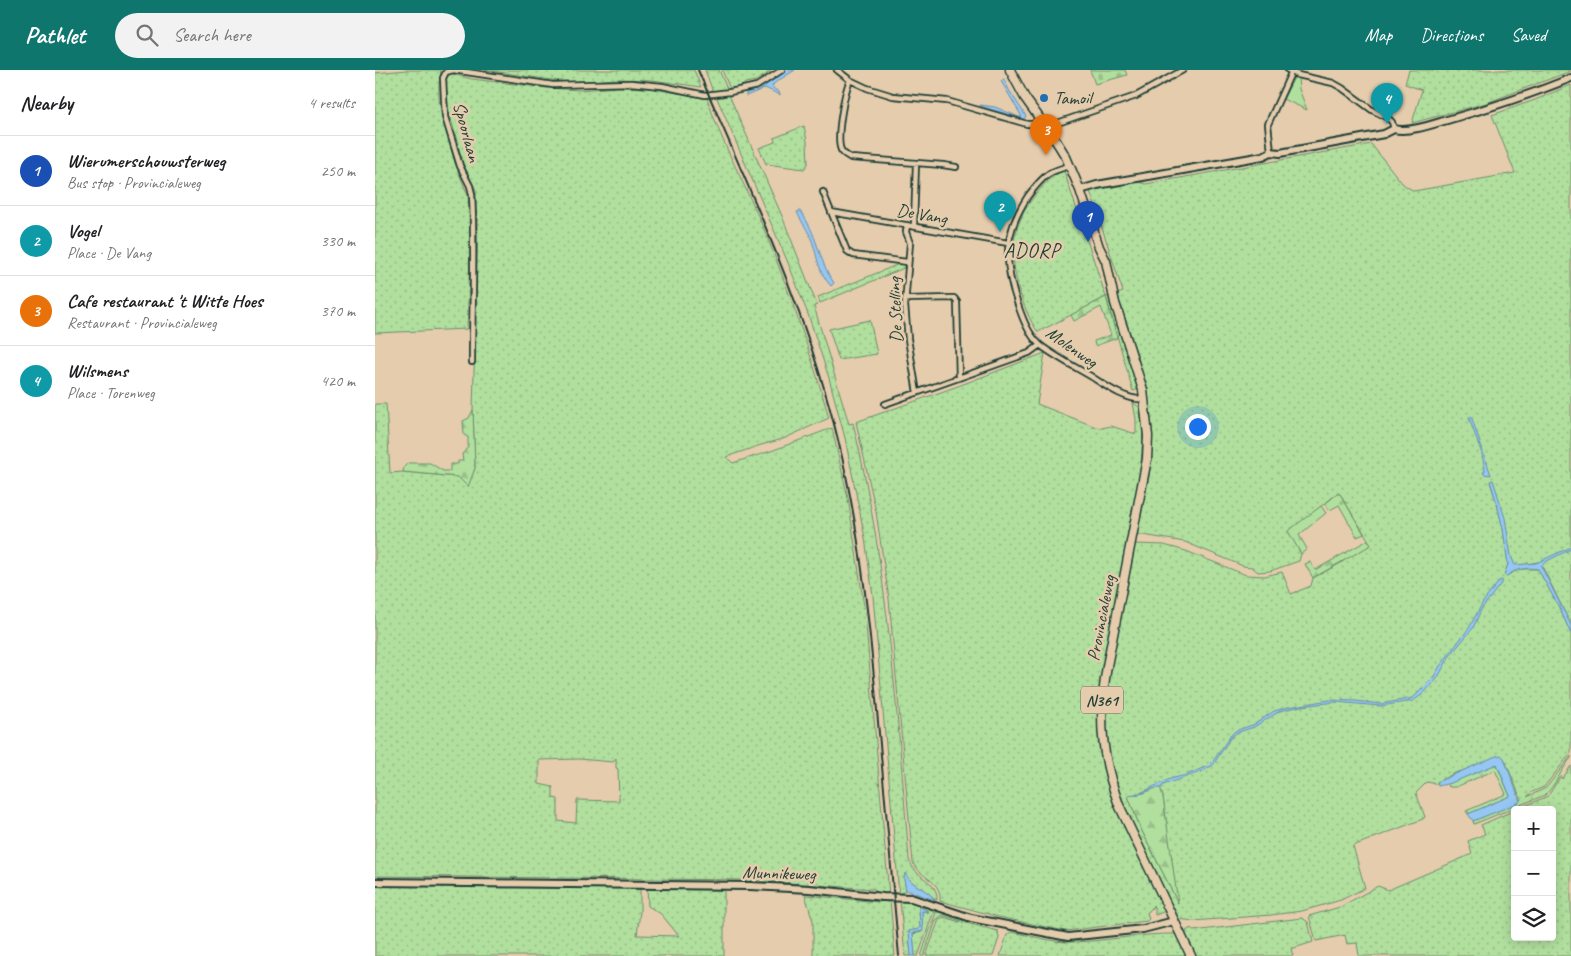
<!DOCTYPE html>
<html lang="en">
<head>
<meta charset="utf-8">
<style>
	:root { --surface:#fff; --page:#f2f2f2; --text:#202124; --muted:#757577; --line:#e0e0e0; --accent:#0f766e }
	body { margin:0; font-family:Caveat,sans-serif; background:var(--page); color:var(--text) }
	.controls { position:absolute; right:15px; bottom:15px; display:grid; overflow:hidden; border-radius:5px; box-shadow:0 2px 12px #0003 }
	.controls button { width:45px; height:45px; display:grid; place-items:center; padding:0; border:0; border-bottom:1px solid var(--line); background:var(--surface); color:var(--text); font:25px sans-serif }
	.you { position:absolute; left:822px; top:356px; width:18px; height:18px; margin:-12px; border:4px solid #fff; border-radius:50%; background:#1a73e8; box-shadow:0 0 0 8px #1a73e833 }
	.badge { display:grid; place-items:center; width:32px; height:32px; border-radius:50%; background:var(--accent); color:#fff; font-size:16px; font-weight:700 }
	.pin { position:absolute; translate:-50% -41px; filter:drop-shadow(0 1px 2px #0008) }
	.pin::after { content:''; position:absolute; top:26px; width:18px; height:15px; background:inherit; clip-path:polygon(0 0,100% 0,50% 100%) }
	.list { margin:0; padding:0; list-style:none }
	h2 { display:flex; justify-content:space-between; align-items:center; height:65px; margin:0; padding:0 20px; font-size:21px }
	h2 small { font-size:16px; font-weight:400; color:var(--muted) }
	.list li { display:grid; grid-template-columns:32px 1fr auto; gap:15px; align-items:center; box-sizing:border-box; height:70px; padding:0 20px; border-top:1px solid var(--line) }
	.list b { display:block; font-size:19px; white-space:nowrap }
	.list p { margin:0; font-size:16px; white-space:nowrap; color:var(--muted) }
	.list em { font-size:16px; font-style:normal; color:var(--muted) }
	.icon { flex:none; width:28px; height:28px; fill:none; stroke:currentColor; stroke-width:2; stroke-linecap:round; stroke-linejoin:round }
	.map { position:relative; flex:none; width:1196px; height:886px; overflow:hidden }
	header { display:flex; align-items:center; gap:30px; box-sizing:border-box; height:70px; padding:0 25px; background:var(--accent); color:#fff }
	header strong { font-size:24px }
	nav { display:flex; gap:28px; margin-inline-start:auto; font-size:18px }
	.search { width:350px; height:45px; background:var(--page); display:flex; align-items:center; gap:12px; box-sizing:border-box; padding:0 18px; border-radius:28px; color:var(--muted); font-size:19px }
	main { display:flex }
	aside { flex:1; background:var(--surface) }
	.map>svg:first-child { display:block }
</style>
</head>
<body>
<header>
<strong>Pathlet</strong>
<div class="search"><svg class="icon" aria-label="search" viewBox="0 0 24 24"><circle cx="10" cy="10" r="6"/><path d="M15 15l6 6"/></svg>Search here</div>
<nav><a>Map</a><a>Directions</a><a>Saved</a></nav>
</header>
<main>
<aside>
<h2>Nearby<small>4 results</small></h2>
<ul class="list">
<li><span class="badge" style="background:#1a4fb4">1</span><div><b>Wierumerschouwsterweg</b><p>Bus stop · Provincialeweg</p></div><em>250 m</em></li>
<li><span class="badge" style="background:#0f9aa8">2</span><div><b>Vogel</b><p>Place · De Vang</p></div><em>330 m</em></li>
<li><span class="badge" style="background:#e8710a">3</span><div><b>Cafe restaurant 't Witte Hoes</b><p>Restaurant · Provincialeweg</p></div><em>370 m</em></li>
<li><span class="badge" style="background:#0f9aa8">4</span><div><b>Wilsmens</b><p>Place · Torenweg</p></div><em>420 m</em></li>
</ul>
</aside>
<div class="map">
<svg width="1196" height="886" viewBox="0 0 1196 886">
	<defs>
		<pattern id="grass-dots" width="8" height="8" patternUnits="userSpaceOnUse" patternTransform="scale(1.25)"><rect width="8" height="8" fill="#b1df9e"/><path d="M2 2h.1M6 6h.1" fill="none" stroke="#98c089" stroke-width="1.8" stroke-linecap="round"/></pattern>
		<pattern id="forest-firs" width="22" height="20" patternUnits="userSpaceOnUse" patternTransform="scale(1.25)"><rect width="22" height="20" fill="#b1df9e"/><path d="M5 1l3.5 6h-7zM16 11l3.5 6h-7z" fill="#98c089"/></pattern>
		<pattern id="cemetery-stones" width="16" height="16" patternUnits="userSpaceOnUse" patternTransform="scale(1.25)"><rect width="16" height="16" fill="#b1df9e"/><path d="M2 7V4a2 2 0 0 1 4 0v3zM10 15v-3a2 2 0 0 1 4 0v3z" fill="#98c089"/></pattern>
	</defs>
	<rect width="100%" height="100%" fill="#e5ccad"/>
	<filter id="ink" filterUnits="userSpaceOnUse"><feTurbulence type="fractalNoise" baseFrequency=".02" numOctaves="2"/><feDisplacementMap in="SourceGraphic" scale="10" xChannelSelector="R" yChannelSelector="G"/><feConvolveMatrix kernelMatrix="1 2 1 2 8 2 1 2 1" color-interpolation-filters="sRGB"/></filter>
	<g filter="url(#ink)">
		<path fill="url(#grass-dots)" stroke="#688e69" fill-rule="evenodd" d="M32,0H66L64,15V29L68,51L80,93L93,126L96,164L92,259L0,263V3Z
			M110,0H319L326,17L277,10L241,9L204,12L183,11Z
			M330,0H344L353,21L338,22Z
			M347,0H395V2L381,11L370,13L369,15L355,19Z
			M1034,0H1196V1L1111,33L1037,53L1047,20L1030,14Z
			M77,4L97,9L172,18L205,20L243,17L273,18L332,28C346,72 370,114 388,157C414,220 436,283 454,348L408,369L386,375L351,387L358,393L396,381L457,358L473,428L490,543L514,825L505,824L498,819L373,810L0,806V334H11L15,403L28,402L83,407L93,416L100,398L98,340L103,152L101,140V120L88,93L74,42L70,12L73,6ZM241,688V698L243,699L244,731L202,730L201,753L183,751V729L178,728V717L164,714V690L204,689L238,692Z
			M1196,15V555L1166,494L1163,492L1141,496L1138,494L1118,411L1115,412L1122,434L1128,459L1133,494L1129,505L1131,506L1145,499H1163L1185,539L1196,564V683L1169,717L1157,722L1152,727L1171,718L1196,686V688C1187,699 1179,717 1170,725L1099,754L1098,751L1142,733L1146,729L1129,688L1080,703L1062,712V714L1052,712L1041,723L1050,747L1048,749L978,776L990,818L966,830L927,841L896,845L818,851L804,849C777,796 739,736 732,677C727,634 736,591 745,549C751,524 755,499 760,474L789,475L811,481L871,505L890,506L907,502L916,524L936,516L938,508L966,493L994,471L965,424H962L914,461L926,484L924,491L895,501L883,502L877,497L868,496L810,472L762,464C768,434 777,403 777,373C778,321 757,272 742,224L748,222L715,121L761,111L771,114L996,74L1027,113L1032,117L1039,121L1140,103L1117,45L1160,30ZM784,716L788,727L802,831L765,757L753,726L769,723Z
			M354,25L407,146L442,235L439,236L474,354L478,353C513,496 522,643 534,789C540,810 563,809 562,830L534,810L529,809L531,820L524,824L498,526L490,468L470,368L454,308L434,247L414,195L342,28Z
			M429,56L432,71L433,94L429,99L391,94L384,78L400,72L399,68Z
			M689,101L731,227L735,226L764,319L758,321L731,227L663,262C647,240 635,197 639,171C642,154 651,135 662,123C670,113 677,105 689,101Z
			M529,192V198L445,233L443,227Z
			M495,250L502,284L464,290L454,259Z
			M670,283L662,334L721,357L727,358L736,356L761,364V349L758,333L766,338C771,378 763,416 756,455C746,502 736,549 729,597C725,621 720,647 724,672C733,733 765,787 791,841L780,845V840L778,835L777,838L772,843L774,849L772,851L690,861L624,847L565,831C567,810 546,809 538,793L514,529L501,442L481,352L583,316Z
			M1196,696V886H984L982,873L972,874L970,865L941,871L934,846L965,837L1003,816L1013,820L1097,784L1093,771L1110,764L1106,755L1140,740V867H1177V740H1140L1173,726L1185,707H1187V709Z
			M0,816L265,819V842L262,865L304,866L286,844L273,836L272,819L349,820V886H0Z
			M430,825L504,832L515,830L520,886H438V851Z
			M525,830L539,831L560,838L543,886H540L538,864L547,862V842L548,841L553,842L554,841L544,837L545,857L544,859L534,861L536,886H530Z
			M562,839L588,848L587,852L623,861L624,868L618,886H551L564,849L568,847L585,852L586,851L567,845L561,850L549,886H546Z
			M927,848L933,852L938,872L916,879L918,886H821L811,864V861L816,858L818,861Z
			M636,862C655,865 675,872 694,872C730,872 766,863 802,864L813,886H625L632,865Z"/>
		<path fill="url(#forest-firs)" stroke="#688e69" d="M731,227L742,268L720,276L719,271L736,265L726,237L699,251L696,245Z
			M98,340L100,398L93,417L83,407L28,402L29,397L33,393H55L68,401H75V394H83V391H88L87,384C94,377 93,378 93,367L89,365L88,351L94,348Z
			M962,424H965L989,464L982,467L964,435L955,440L950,434Z
			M946,436L951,443L924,465L932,479L926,484L913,461Z
			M993,470L996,475L938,508L930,494L935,492L940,500Z
			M1121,693L1135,726L1093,744L1091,741L1131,724L1120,700L1081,717H1074L1073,714Z
			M785,716L788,727L803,833L765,757L753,726L769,723Z"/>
		<path fill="url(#cemetery-stones)" stroke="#688e69" d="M715,0H750L752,5L720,14Z"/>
		<path fill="#b1df9e" stroke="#688e69" d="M919,8H923L924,19L932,40L908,29Z"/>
		<path fill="#96c6f2" stroke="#668fa6" d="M413,0H420L401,12L397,16L398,18L405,23V25L390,18L371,26V23L387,18Z
			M629,9L634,20L651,46L649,49L605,36V35L620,37L644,47H647L626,11Z
			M425,141C443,163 443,191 459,213L456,216C443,202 443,188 437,171C434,161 426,152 422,142Z
			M1096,346L1116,405L1109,404L1108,403L1110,400L1107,384L1095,351L1094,347Z
			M1118,410L1130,448L1136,486L1140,495L1161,493L1196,477V479L1172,491L1166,496L1196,555V564L1185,539L1163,499C1152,497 1140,499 1132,506L1129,505L1133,494L1128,459L1122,434L1115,411Z
			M1125,510L1128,511L1107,538L1098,558L1074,587L1062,609L1048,624L1038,631L1005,636L961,632L926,636L905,641L879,657L861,663L856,667L838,695L828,701L788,715L786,718C775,717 766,727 754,725L765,723L795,709L811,705L833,696L839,690L855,666L860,661L880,654L899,641L913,637L954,630L981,631L1006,634L1038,628L1058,608L1065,596L1094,558L1108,532Z
			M1126,685L1129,688L1145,731L1143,733L1098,751L1093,744L1135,726L1122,694L1076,713L1063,716L1062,712L1121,686Z
			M530,803C537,817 552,818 560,830L531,820L529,809Z
			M544,836L554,842L547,841L548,861L538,863L540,886H536L534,861L544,859L545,857Z"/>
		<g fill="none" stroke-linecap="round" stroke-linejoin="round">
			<g stroke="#1f3d34" stroke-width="8">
				<path id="street" d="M462,0L475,10L492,18L518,26L572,31L652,54H658L665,49
					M913,0L923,5L958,13L967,18L997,40L1013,48L1017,52L1019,59
					M475,10C469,23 462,64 465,77C466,83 471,85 476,88L568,95L581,97
					M671,57L761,26L808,0
					M896,82L893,54L916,3
					M695,95C689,98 683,99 677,102C668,106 659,118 653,126C629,163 628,191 642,232C647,247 653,264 665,275C679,286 702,298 717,307C731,316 752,331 769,329
					M448,122L472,181L478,185L532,192
					M456,142L633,173
					M532,155L531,162L535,173L530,235L533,269L542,323
					M539,156L541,93
					M530,229L579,228L582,232L584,308
					M97,292C97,236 100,180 97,124L95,116L85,96L70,47L68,8L71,2L78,0L178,15L256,13L287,16L330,25L355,22L382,16L407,0
					M510,334L654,283L665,275"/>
			</g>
			<g stroke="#1f3d34" stroke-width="10">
				<path id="secondary" d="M705,120L722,115L888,86L896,82L905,83L1009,64L1019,59C1033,63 1058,54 1072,50C1114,38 1155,25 1196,8
					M0,812L375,816L434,819L508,827L536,828L596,848L693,867L768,859L799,851"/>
			</g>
			<g stroke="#1f3d34" stroke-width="11">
				<path id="primary" d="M635,0L650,28L683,74L691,87L705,120L724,177L731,191L740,233L768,320L773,366L772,389L732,596C723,648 726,685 744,735L816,886"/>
			</g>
			<use href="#street" stroke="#e5ccad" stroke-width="4.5"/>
			<use href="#secondary" stroke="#e5ccad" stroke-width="6"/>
			<use href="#primary" stroke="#e5ccad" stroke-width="8"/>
			<path stroke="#1f3d34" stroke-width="2" d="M323,0C376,123 433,244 464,374C486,466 495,559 503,652C510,730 517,808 524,886"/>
		</g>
	</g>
	<circle fill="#1f6fb2" stroke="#e5ccad" stroke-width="2" cx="669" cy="28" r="5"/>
	<g text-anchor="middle" stroke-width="5" stroke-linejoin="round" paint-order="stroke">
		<rect fill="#e5ccad" stroke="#5a6858" stroke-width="1" x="706" y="616.5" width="42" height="27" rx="4"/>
		<g font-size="16" font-weight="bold" fill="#1f3d34">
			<text x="727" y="636">N361</text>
		</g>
		<g font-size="18" fill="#1f3d34" stroke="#e5ccad" text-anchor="start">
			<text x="679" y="34">Tamoil</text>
		</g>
		<g font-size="18" fill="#1f3d34" stroke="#e5ccad">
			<text transform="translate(92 62) rotate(75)" y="6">Spoorlaan</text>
			<text transform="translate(547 144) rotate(10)" y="6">De Vang</text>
			<text transform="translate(520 240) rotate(-92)" y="6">De Stelling</text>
			<text transform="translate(697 277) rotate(35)" y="6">Molenweg</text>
			<text transform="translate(726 548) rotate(-79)" y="6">Provincialeweg</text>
			<text transform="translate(404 803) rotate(2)" y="6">Munnikeweg</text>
		</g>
		<g font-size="20" letter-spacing="1" fill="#1f3d34" stroke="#e5ccad">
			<text x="657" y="187">ADORP</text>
		</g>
	</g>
</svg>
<div class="controls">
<button>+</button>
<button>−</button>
<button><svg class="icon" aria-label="layers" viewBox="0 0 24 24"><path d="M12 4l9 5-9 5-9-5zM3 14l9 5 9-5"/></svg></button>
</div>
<div class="you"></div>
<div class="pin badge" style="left:713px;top:172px;background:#1a4fb4">1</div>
<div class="pin badge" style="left:625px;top:162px;background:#0f9aa8">2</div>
<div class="pin badge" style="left:671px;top:85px;background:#e8710a">3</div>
<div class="pin badge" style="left:1012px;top:54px;background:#0f9aa8">4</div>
</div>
</main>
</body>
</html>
